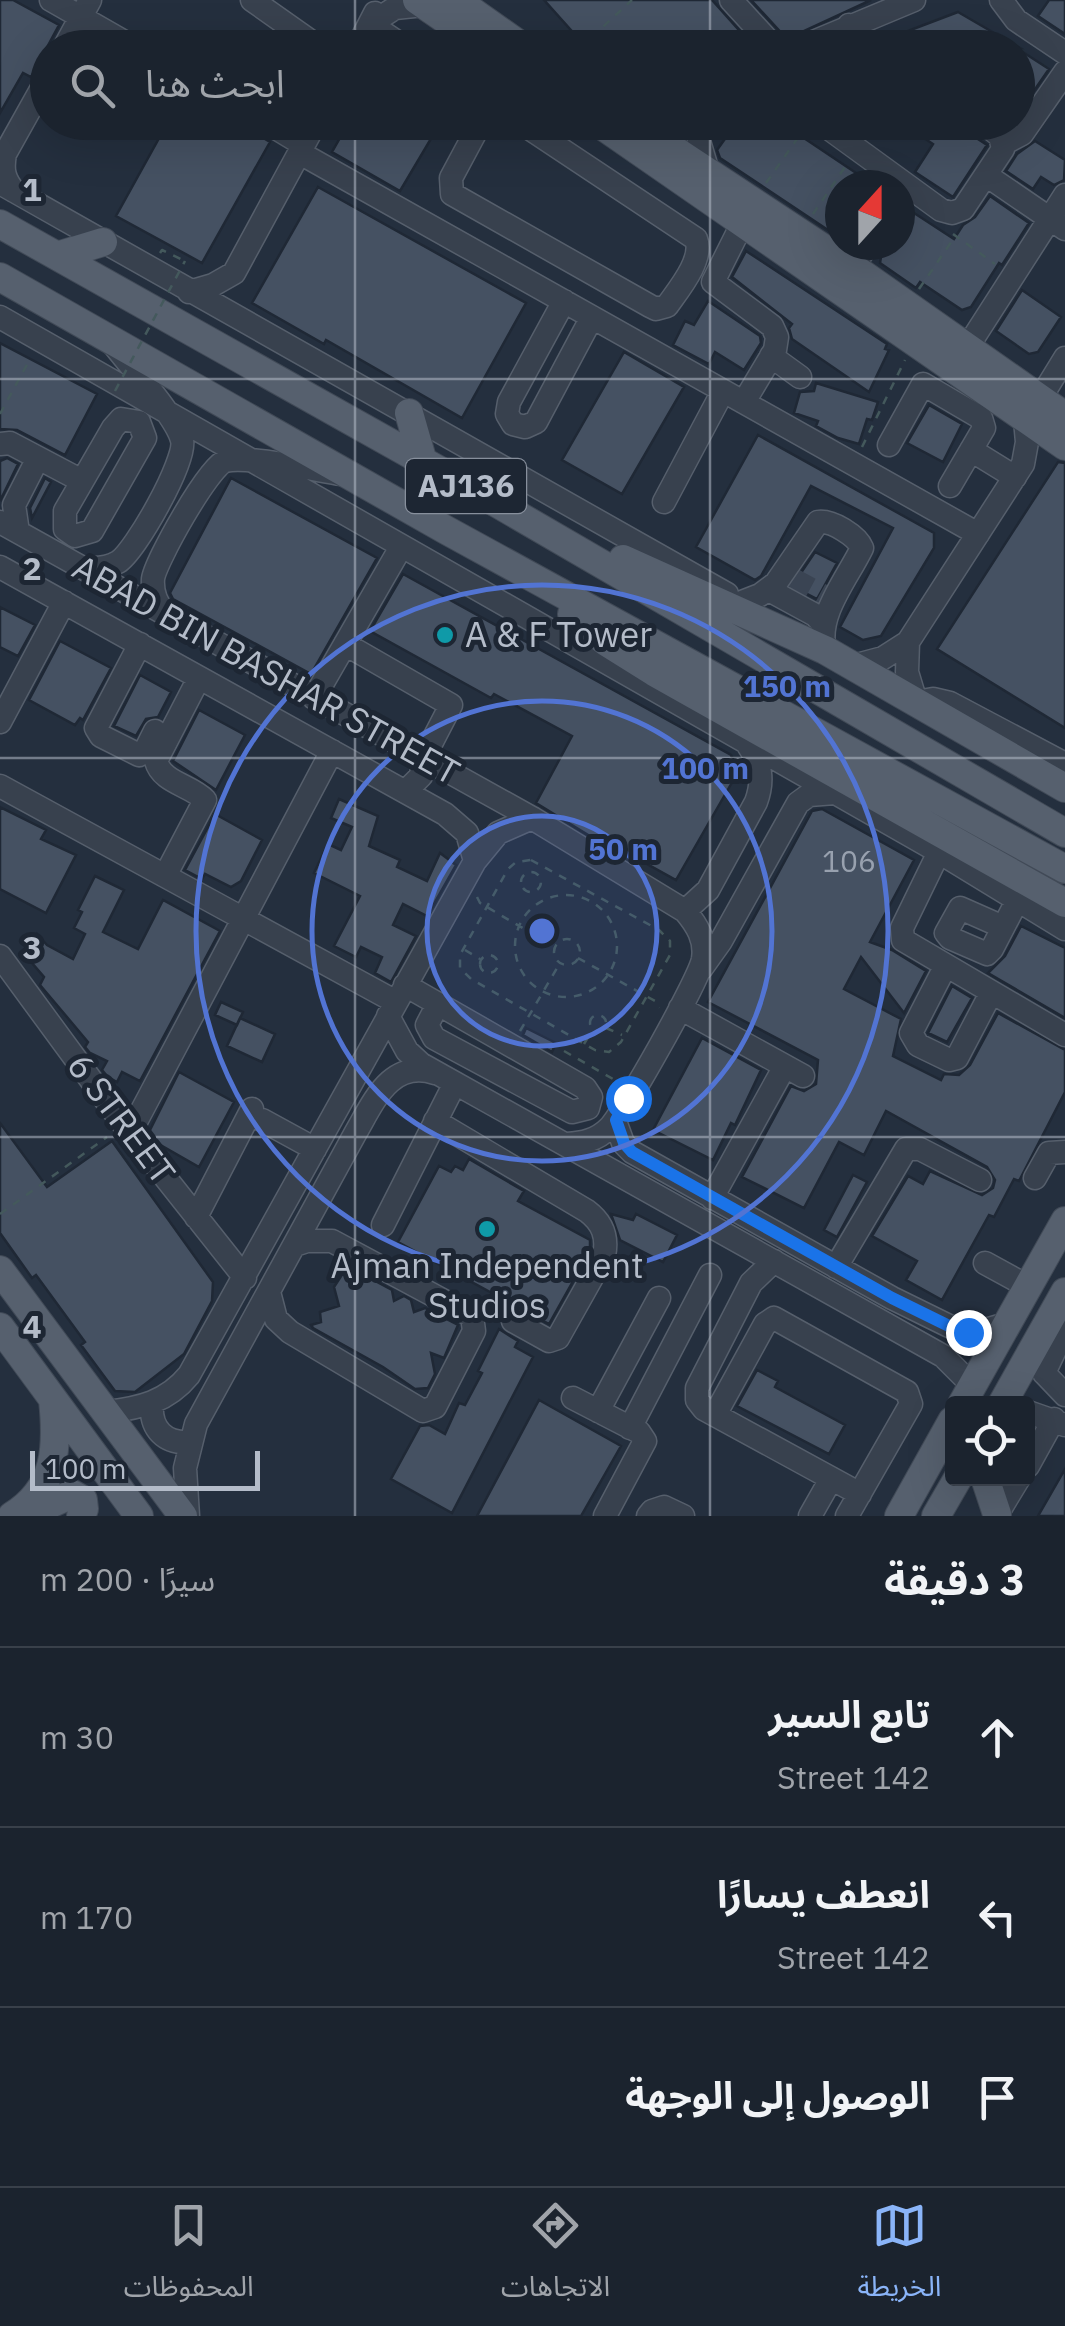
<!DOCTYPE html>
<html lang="ar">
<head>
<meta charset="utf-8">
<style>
	:root { --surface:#1b232e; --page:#282f3a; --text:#f1f3f6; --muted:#a0a4aa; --line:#39404a; --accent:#8ab4f8 }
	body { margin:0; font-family:"IBM Plex Sans","Noto Sans Arabic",sans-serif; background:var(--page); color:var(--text); direction:rtl }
	.controls { position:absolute; right:30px; bottom:30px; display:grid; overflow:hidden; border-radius:10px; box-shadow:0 10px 40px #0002 }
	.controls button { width:90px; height:90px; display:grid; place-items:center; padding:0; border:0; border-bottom:2px solid var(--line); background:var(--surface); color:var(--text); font:50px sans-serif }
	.compass { position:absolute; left:825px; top:170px; width:90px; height:90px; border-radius:50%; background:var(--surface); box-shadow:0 10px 40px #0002; rotate:21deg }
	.scale { position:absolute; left:30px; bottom:25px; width:230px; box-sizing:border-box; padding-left:10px; border:5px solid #b4bcc9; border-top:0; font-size:28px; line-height:35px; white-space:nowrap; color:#b4bcc9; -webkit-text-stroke:8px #1d2633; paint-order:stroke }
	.stop { position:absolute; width:30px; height:30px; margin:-22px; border:8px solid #1a73e8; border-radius:50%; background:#fff }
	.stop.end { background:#1a73e8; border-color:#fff; box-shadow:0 2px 10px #0008 }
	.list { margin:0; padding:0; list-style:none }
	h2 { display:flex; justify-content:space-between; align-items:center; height:130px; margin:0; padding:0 40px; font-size:42px }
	h2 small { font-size:32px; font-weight:400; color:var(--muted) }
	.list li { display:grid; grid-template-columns:65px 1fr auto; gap:30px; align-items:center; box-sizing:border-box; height:180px; padding:0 40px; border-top:2px solid var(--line) }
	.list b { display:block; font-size:38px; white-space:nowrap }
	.list p { margin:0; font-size:32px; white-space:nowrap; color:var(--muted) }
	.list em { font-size:32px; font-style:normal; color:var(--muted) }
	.icon { flex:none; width:55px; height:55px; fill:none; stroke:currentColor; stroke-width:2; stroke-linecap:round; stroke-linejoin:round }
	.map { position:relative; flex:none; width:1065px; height:1516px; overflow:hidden; direction:ltr }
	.search { position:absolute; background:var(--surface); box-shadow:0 10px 40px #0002; left:30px; right:30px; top:30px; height:110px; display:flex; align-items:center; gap:25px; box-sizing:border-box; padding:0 35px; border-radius:55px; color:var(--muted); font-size:38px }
	.sheet { height:670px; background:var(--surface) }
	nav { display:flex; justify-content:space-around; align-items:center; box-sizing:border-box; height:140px; border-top:2px solid var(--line); background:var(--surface); font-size:28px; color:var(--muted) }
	nav a { display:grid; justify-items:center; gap:5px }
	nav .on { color:var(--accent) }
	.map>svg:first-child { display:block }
</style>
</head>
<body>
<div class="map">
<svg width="1065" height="1516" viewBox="0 0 1065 1516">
	<rect width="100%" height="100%" fill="#242f3e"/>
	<path fill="#455162" stroke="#1f2835" stroke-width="2.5" d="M0,0H13L59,25L31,77L23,73L0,113Z
		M544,0H712L754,47L587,48Z
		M751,0H871L787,39Z
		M1049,0H1065V34L1038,16Z
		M958,12L1020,48H895L900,34Z
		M1018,49L1049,69L1018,114Z
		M168,122H251L257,134L270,142L202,263L116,216Z
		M349,122H419L435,132L400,191L332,152Z
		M737,122H780L874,185H840V238L720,158L717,150Z
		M900,122H952L987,145L953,197L915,172L933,144Z
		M1035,141L1065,160L1064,180L1054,185L1041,177L1033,189L1006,171L1017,154Z
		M318,187L526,303L462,418L326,340L324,344L252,303Z
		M990,196L1029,223L1002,265L999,263L971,307L962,310L920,282L916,288L880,263L883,245H900V214L911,211L954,239L963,225L975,217Z
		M746,251L887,344L885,349L889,350L869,392L792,339L789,328L792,324L732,277Z
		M1022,290L1061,317L1038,352L1029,354L996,331Z
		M708,301L760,336L761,343L744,370L715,352L709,364L673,345L685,321L694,325Z
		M0,343L97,394L65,455L17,430L0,429Z
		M624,352L684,387L622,494L562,460Z
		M816,383L878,402L872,420L867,419L859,444L838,438L816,426L818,421L794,413L800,392L814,391Z
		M929,405L962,424L943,462L907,443Z
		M758,435L934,533V548L881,636L863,640L840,627L893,528L811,486L761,576L755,580L696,547Z
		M7,458L18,464L0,501V461Z
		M1058,462L1065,463V728L937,649Z
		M45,478L51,482L32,518L30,508Z
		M231,478L377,558L311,674L173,599L170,593Z
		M815,552L837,563L817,599L792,586Z
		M403,574L731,755L738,772L676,880L600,838L598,841L536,803L572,736L494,694L491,698L370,631Z
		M0,607L35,625L18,656L0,647Z
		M60,641L111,668L83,720L80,718L75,725L29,700Z
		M140,675L171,692L158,717L146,719L136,736L114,726Z
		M199,710L245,735L216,790L173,761Z
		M339,799L378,816L369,846L400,860L397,867L427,881L440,853L456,865L427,916L403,904L393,925L416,936L391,982L375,973L382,957L361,947L356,957L334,946L360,896L314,873L328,844L341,850L352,827L331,818Z
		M0,807L46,830L41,839L76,855L46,913L0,889Z
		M822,809L914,860L870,942L892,950L926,971L904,1013L861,957L844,989L901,1019L893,1056L941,1080L944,1074L959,1075L970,1065L998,1013L1065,1050V1092L1019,1181L1014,1179L994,1217L989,1215L942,1300L906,1280L917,1261L872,1236L908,1176L923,1184L930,1171L982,1195L993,1188L995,1180L987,1167L886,1111L864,1155L839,1142L804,1208L742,1177L791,1086L804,1091L816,1084L818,1060L708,1002L812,811Z
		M215,814L262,840L241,881L231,887L205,874L202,879L185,870Z
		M95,876L124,890L103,932L138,949L163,900L220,931L140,1081L122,1072L117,1082L108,1077L102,1070L107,1061L90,1053L85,1047L88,1042L40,985L44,977L26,956L37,934L47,945L73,959L85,934L74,928L82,912L78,910Z
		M1021,926L1065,948V1018L988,973L1005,956Z
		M952,986L972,998L947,1042L928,1033Z
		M221,1002L243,1012L237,1025L215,1015Z
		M240,1018L275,1034L262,1062L227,1046Z
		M526,1028L556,1043L552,1052L523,1035Z
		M702,1038L761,1070L735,1125L731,1123L713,1160L653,1130Z
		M179,1072L234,1102L199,1167L157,1143L149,1132Z
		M0,1123L47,1187L112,1141L213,1282L212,1301L184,1354L135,1392L115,1391L81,1345L85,1342L36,1275L32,1278L0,1233Z
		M469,1159L524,1191L518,1201L590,1240V1251L549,1324L398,1242L439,1166L451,1172L455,1166L463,1170Z
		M853,1175L867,1182L837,1237L824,1230Z
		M611,1214L633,1220L636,1214L677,1235L663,1262L620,1240Z
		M351,1268L392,1290L394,1301L404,1296L411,1300L414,1312L425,1308L458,1325L444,1358L431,1353L435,1374L428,1388L415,1389L383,1367L313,1328L311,1325L321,1322L320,1312L339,1306L334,1287L345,1270Z
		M499,1329L518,1341L515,1347L533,1357L452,1513L391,1479L420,1426L429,1425L445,1434L459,1403L465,1405L482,1373L478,1371Z
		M757,1370L778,1381L775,1387L845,1425L829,1454L737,1406Z
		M539,1400L621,1446L581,1516H477Z
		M1065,1469V1516H1038Z"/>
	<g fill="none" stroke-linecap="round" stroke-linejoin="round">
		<path stroke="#3a4453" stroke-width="22" stroke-dasharray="22 11" stroke-linecap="butt" d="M791,578L826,597"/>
		<g stroke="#565f6c" stroke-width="25">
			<path id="minor" d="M51,0L135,48
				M252,0L320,48
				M731,0L775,48
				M1001,0L1016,20L1065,53
				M370,24L395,8L424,5
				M370,24L406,48
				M849,25L880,48
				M64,48L90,0
				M357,48L375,13
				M799,48L914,0
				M266,122L304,145
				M481,122L451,178L452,194L650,306L656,309L667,306C679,289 704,259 696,239L520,122
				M701,122L699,141L709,175
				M820,122L941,210L952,213L963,209L1003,149L1000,136L982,122
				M1003,144L1022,134L1065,72
				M300,153L978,534
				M986,175L1065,229
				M0,183L727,594
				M14,191C4,179 2,170 5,154L48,77
				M743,222L713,282L772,326L777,337L775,350L744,402
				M852,267L868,245
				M189,292L213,285L234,273L316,122
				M564,301L509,402L507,414L513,424L525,427L536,422L592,317
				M0,317L939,852L1065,929
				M972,340L1065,195
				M771,356L800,377
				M1046,389L1065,358
				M121,419L139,422L145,438L92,531L75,536L65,529V511L113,428Z
				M0,444L10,443L82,481
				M889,445L923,384L981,418L984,428L950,486
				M971,450L1015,477
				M664,502L723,391
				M0,522L532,818L685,911C697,925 706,940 703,959C699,980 624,1113 609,1128C597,1140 583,1143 567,1144
				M18,532L14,505L38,458
				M0,567L445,814L467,833L475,861
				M80,567C93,569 106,569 118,562C135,552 187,460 182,440C176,417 131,367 114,345
				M769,590L815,615L824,625
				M742,602L760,595L776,583L818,522C832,520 857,536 862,548C847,579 816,615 825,650
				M166,614C157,604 152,594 153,579C155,562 209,466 225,461C246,455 315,470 341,474
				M908,642L907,672L916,702L933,699L950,703L1065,764
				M140,644L96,728L101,736L139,755L145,751L155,731
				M345,644L451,705L423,759L421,776L410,787L402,790
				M853,666L883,658L908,642L1023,464L1027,442L1025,420
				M314,698L401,547
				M0,722L64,602
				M0,786L396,1002
				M939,852L902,928L903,940L1065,1035
				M165,876L205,800C191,785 162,783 156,761L199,678
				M685,911L708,890L756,802C764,780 761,764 748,745
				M1003,927L960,908L946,933L950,938L987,954L992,949L1018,899
				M0,956L130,1133L245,1278
				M945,967L911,1033L918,1045L949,1060L957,1058L991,993
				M701,969L721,941L798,803L809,795L835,793
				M405,985C465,1019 525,1054 585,1088L591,1097L588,1108L572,1112L434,1038L427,1025L438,1004
				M680,1008L803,1076
				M388,1016L407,1051L421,1064L943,1356L972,1385
				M262,1120L315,1149
				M435,1121L587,1211C603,1223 608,1237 604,1256L558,1338L549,1341L513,1321
				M615,1121L623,1143L632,1152L892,1298L949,1326L978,1332L1006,1324
				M130,1133L332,751
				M1035,1178L1049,1153L1065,1152
				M712,1198L785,1066
				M196,1217L252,1109
				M383,1225L455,1083
				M774,1261L751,1283L697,1388V1400L704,1409L860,1494
				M985,1263L1029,1287
				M836,1267L906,1149H920L980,1180
				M269,1292L276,1319L290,1332L423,1411L435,1407L474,1331L472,1316L332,1241H307L295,1245
				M1035,1348L1044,1373L1065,1395
				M1044,1373L1065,1329
				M573,1398L639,1432L645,1441L605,1516
				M152,1404C150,1429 165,1444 190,1442
				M598,1411L659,1298
				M107,1412C140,1408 167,1402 189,1375L475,861L498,833L532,818
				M1028,1412L1065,1425
				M715,1415L765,1324L774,1318L907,1392L911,1404L847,1516
				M630,1428L710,1275
				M1028,1466L1054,1419
				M188,1516L185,1468L196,1424L356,1132C374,1101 391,1059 435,1073
				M648,1516L652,1511L664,1507L683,1516
				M810,1516L831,1479
				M996,1516L1019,1478"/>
		</g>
		<g stroke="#414a57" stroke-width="30">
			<path id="major" d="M417,0L487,48
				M456,0L524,48
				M597,122L1065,446
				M632,122L864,275L1065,416
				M0,224L476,491L1065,833
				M57,256L103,242
				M0,277L446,530L1065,869
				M409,413L423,462
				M623,559L825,650L1065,788
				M572,614L606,642L654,672L1065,903
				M0,1270L183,1516
				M0,1327L139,1516
				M962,1404L1065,1221
				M1002,1404L1065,1292
				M985,1478L997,1514
				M12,1516C57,1488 58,1447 53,1400
				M24,1516L72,1494L83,1500L84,1509L81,1516
				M899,1516L952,1421
				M936,1516L958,1478"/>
		</g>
		<path stroke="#44595c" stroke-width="2.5" stroke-dasharray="8 8" stroke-linecap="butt" d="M580,48L632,0
			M766,183L802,132
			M813,214L845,167
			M953,234L995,264
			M160,253L162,250L185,261
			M919,289L954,238
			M0,414L30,359
			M862,447L905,360
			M531,860L659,930L670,941V955L621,1042L609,1052L595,1050L471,979L460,968V955L508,869L516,862Z
			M521 882a10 10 0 1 1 20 0a10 10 0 1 1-20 0Z
			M515 946a51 51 0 1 1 102 0a51 51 0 1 1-102 0Z
			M477,897L480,903L555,947
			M554 952a13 13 0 1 1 26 0a13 13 0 1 1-26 0Z
			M465,950L480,959
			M480 964a9 9 0 1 1 18 0a9 9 0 1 1-18 0Z
			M578,958L655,1001L659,1008
			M590 1023a8 8 0 1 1 16 0a8 8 0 1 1-16 0Z
			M606,1028L622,1035
			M520,1031L560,963
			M584,1044L592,1031
			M564,1051L613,1079L615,1085
			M0,1214L107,1137"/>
		<use href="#minor" stroke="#38414e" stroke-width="22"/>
		<use href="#major" stroke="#56606e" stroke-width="28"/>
		<path stroke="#44595c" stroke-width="2.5" stroke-dasharray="8 8" stroke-linecap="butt" d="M115,391L185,261"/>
	</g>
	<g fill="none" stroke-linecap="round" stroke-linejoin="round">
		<path stroke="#1a73e8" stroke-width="12" d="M628,1098L616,1120L624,1143L632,1152L892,1298L949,1326L968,1332"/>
	</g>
	<path fill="none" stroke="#b4bcc9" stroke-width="2.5" stroke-opacity="0.55" d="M355,0V48M710,0V48M355,122V1516M710,122V1516M0,379H1065M0,758H1065M0,1137H1065"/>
	<circle cx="542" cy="931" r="115" fill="#5274d3" fill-opacity=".12"/>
	<g fill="none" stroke="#5274d3" stroke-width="5">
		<circle cx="542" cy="931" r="115"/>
		<circle cx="542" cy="931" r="230"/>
		<circle cx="542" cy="931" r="346"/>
	</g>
	<g fill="#0f9aa8" stroke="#1d2633" stroke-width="4">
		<circle cx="445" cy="635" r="10"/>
		<circle cx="487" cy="1229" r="10"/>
	</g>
	<g text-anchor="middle" stroke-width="10" stroke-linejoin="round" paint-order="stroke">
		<g font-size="30" fill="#98a1af">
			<text x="849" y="872">106</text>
		</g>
		<rect fill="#1d2633" stroke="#878f9c" stroke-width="2.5" x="406" y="459" width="120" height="54" rx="8"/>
		<g font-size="32" font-weight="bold" fill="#b4bcc9">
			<text x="466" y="497">AJ136</text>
		</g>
		<g font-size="35" fill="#b4bcc9" stroke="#1d2633" text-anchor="start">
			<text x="465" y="647">A &amp; F Tower</text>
			<text x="487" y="1278" text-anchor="middle">Ajman Independent<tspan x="487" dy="40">Studios</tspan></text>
		</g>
		<g font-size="35" fill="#b4bcc9" stroke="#1d2633">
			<text transform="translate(266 670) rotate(29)" y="12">ABAD BIN BASHAR STREET</text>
			<text transform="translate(121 1119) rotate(53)" y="12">6 STREET</text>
		</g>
	</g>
	<g font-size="32" text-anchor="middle" font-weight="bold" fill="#b4bcc9" stroke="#1d2633" stroke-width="10" stroke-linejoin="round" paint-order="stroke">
		<text x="32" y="201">1</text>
		<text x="32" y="580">2</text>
		<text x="32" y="959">3</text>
		<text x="32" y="1338">4</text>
	</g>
	<circle cx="542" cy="931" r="15" fill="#5274d3" stroke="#1d2633" stroke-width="5"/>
	<g font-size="30" text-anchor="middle" font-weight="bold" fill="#5274d3" stroke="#1d2633" stroke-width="10" stroke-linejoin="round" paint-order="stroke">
		<text x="787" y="697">150 m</text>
		<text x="705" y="779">100 m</text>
		<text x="623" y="860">50 m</text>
	</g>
</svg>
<div class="controls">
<button><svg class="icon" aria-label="locate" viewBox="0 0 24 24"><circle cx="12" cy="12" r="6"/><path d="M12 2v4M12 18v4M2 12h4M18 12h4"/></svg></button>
</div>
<svg class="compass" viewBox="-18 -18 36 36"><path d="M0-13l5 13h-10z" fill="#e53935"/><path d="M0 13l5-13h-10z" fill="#a0a4aa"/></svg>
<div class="scale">100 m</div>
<div class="stop" style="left:628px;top:1098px"></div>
<div class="stop end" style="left:968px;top:1332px"></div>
<div class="search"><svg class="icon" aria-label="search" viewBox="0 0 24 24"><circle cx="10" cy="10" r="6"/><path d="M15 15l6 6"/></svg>ابحث هنا</div>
</div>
<section class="sheet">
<h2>3 دقيقة<small>سيرًا · 200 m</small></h2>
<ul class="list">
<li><svg class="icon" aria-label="ahead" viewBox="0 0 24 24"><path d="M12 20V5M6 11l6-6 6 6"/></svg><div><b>تابع السير</b><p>142 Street</p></div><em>30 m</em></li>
<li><svg class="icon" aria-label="left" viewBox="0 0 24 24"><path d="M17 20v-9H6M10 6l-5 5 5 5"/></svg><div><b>انعطف يسارًا</b><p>142 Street</p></div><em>170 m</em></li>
<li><svg class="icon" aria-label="arrive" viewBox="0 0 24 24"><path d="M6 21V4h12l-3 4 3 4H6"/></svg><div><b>الوصول إلى الوجهة</b></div></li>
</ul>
</section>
<nav>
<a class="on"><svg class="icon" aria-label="map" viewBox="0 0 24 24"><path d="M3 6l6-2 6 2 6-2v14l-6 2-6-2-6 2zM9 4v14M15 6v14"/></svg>الخريطة</a>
<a><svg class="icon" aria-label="directions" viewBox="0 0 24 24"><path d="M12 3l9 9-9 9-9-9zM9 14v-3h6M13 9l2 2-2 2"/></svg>الاتجاهات</a>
<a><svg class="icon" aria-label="saved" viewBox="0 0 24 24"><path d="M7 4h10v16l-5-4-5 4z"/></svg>المحفوظات</a>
</nav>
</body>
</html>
